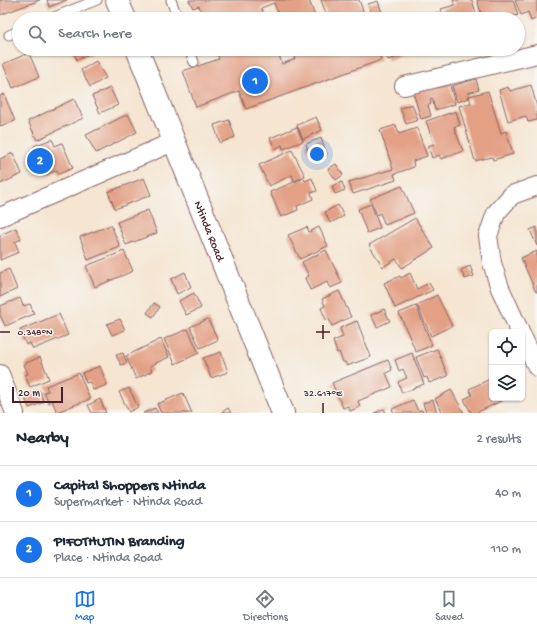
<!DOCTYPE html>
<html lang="en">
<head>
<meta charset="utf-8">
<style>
	:root { --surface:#fff; --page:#f6f6f7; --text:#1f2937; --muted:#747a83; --line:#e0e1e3; --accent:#1a73e8 }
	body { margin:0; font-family:"Gochi Hand",sans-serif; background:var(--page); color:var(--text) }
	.controls { position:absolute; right:12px; bottom:12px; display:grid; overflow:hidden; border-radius:6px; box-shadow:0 1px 3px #0004 }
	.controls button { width:36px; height:36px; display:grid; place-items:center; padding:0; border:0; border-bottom:1px solid var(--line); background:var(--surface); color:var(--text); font:20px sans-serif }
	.scale { position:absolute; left:12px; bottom:10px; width:51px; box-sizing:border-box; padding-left:4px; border:2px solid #4a1f2b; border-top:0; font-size:11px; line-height:14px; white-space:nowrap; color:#4a1f2b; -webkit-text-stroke:3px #f6f6f2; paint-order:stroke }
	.you { position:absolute; left:317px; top:154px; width:14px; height:14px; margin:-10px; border:3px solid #fff; border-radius:50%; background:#1a73e8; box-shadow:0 0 0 6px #1a73e833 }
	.badge { display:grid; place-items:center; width:26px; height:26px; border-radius:50%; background:var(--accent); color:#fff; font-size:13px; font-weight:700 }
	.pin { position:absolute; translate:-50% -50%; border:2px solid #fff; box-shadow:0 1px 4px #0006 }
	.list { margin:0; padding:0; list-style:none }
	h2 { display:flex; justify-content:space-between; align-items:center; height:52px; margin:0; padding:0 16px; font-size:17px }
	h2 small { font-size:13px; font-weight:400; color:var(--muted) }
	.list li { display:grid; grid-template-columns:26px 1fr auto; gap:12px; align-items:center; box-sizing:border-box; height:56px; padding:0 16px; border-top:1px solid var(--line) }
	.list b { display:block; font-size:15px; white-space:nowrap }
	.list p { margin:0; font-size:13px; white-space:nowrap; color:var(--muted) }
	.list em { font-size:13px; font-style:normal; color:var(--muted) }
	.icon { flex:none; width:22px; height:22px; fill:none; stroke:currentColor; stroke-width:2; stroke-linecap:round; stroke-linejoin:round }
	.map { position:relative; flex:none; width:537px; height:413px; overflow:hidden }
	.search { position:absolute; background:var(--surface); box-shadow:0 1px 3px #0004; left:12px; right:12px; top:12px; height:44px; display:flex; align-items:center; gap:10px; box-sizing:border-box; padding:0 14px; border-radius:22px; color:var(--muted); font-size:15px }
	.sheet { height:164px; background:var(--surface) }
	nav { display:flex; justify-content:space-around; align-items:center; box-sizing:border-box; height:56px; border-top:1px solid var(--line); background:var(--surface); font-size:11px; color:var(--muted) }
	nav a { display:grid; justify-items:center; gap:2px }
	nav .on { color:var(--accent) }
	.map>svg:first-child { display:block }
</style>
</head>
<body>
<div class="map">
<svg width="537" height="413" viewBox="0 0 537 413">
	<rect width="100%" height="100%" fill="#f6f6f2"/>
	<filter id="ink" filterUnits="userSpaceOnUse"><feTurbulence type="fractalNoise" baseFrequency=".025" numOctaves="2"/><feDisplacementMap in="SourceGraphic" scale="8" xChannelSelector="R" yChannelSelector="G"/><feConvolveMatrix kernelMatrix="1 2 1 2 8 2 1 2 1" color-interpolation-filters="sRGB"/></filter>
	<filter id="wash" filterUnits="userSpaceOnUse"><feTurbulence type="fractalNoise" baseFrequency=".012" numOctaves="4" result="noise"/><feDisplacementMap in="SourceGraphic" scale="16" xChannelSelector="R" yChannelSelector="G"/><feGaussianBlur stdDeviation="0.9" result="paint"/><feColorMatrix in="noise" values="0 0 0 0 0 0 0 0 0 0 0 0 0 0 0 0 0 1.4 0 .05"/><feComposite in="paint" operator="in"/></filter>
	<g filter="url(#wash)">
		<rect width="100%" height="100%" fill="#f5e5d1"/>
		<g id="blocks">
			<path fill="#e3a085" d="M0,0H40L0,15Z
				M47,0H67L49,7Z
				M189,0H309L316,19H280L274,3L261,8L266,19H204L199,6L193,8Z
				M321,0H359L366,19H328Z
				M453,0H472L478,19H444L441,9L455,5Z
				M477,0H513L518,15L505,19H483Z
				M515,0H537V18L531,21L528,12L521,15Z
				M378,1L384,19H374L368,4Z
				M438,12L441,19H421Z
				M405,13L407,19H388Z
				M72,49H100L77,60Z
				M215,49H277L282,64L295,59L291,49H377L381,60L246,109L239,91L196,107L183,71L219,59Z
				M384,49H420L388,60Z
				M29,53L39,77L13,88L3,64Z
				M96,61L106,78L90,87L81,70Z
				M476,79L479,90L467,93L469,98L457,102L452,86Z
				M449,82L455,104L435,110L432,98L430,99L431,104L428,105L431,116L421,119L413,92Z
				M531,85L537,107V120L528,122L526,116L508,121L499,90L508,87L510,91Z
				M110,88L118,105L100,113L92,96Z
				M488,91L501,133L506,131L513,154L493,160L492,157L475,161L459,106L471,103L469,96Z
				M4,94L15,121L0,126V96Z
				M74,99L83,118L37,140L28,121Z
				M412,104L418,120L406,124L400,108Z
				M456,111L460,125L454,127L463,151L441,159L439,155L432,158L428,146L434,144L426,121Z
				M128,114L137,132L96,153L86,135Z
				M316,117L322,130L303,139L297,125Z
				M229,120L235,137L220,143L214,125Z
				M396,125L399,134L417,128L427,156L413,161L414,167L394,174L396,180L353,194L349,182L393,169L380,130Z
				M297,127L303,141L283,149L282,145L275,149L270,138Z
				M321,138L327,155L316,159L313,152L309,154L306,144Z
				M52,139L55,146L62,143L73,168L59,174L57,170L46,175L34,146Z
				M292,150L305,176L294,181L292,175L269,186L259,165Z
				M13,153L22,174L0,184V159Z
				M336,164L343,175L336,180L328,169Z
				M144,178L151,195L115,209L108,192Z
				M304,178L305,181L312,178L317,191L311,193L313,199L297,206L298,210L281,217L270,192Z
				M342,182L345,190L335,194L332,186Z
				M402,186L414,213L385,225L380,213L377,215L370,199Z
				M371,204L380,228L367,233L358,209Z
				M338,205L344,216L330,223L325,212Z
				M148,210L157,233L126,245L117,222Z
				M415,218L434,248L402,268L396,259L383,267L369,245Z
				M111,225L120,247L88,260L80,237Z
				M307,227L309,232L319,227L328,246L300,259L288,235Z
				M537,227V246L530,230Z
				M16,228L21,239L15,242L19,252L0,260V235Z
				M326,250L342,283L330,288L327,282L310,290L305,278L309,276L302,262Z
				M124,251L133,271L95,287L86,266Z
				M537,251V292H536L521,258Z
				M470,266L474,276L465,279L461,270Z
				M9,269L17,289L0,297V273Z
				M185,272L191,287L177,294L171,279Z
				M410,273L417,289L429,283L433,290L395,308L384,283L400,276L401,278Z
				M339,291L351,317L332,326L329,319L326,320L321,308L325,306L322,299Z
				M194,293L201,308L186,315L179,301Z
				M437,295L452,326L431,336L417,305Z
				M20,298L23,306L30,304L34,314L5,326L0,315V306Z
				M154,303L160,307L153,317L147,313Z
				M416,306L432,345L416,352L399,313Z
				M384,309L390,321L377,327L371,315Z
				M59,314L68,335L33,349L30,343L26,345L20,330Z
				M120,319L125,330L112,335L107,324Z
				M208,319L218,340L200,348L190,327Z
				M357,321L371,357L347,366L345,362H343L339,352L337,353L333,341L343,337L340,328Z
				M188,329L199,353L175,364L164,339Z
				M161,339L169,357L150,366L152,371L136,379L126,356Z
				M437,349L448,376L429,383L427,377L424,378L416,357Z
				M221,352L228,372L211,378L203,358Z
				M123,353L127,363L121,365L116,355Z
				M412,353L424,384L402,393L398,382L407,378L403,369L399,371L395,360Z
				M40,357L49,379L30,387L25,375L28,374L24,364Z
				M388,360L392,370L386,373L392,387L358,401L360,407L350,411L348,406L343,408L332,383Z
				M100,366L107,385L93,390L90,382L86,383L82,373Z
				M79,373L90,399L57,412L52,401L49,403L44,392L48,391L46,386Z
				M492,378V398H507L476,413H471L464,399L472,395L469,389Z
				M129,388L138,407L129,412L119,392Z
				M39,390L44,402L29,408L24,396Z
				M451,390L464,413H443L435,399Z
				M183,393L192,413H161L157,404Z
				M100,399L106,413H92L88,405Z
				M413,400L418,411L422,410L423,413H394L392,409Z
				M433,400L437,413H426L423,403Z
				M155,408L158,413H143Z
				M228,408L231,413H221Z
				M384,409L386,413H374Z"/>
		</g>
	</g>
	<g filter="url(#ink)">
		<use href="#blocks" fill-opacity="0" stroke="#866465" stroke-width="1"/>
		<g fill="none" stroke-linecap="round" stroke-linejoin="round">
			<g stroke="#866465" stroke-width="11">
				<path id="lane" d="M171,0L178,19
					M49,19L97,0
					M9,35L19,31
					M189,49L194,62"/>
			</g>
			<g stroke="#866465" stroke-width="20">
				<path id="street" d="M404,86L537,54
					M0,217L175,141
					M520,332L500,288L492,263L488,236L496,213L512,195L537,186
					M522,336L537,367
					M0,374L15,413"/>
			</g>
			<g stroke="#866465" stroke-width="24">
				<g id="secondary">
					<path d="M117,0L125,19"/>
					<path id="s1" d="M137,49L283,413"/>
				</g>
			</g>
			<use href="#lane" stroke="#fff" stroke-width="9"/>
			<use href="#street" stroke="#fff" stroke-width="18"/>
			<use href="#secondary" stroke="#fff" stroke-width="22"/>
		</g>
	</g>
	<path fill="none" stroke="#4a1f2b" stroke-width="1.5" d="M323,325V339M0,332H10M316,332H330M323,403V413"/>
	<g text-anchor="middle" stroke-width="3" stroke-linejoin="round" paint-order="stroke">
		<g font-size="12" fill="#4a1f2b" stroke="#f6f6f2">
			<text dy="4" stroke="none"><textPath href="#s1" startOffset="196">Ntinda Road</textPath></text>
		</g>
	</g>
	<g font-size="10" text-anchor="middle" fill="#4a1f2b" stroke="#f6f6f2" stroke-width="3" stroke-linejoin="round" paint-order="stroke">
		<text x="35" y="335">0.348°N</text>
		<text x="323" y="396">32.617°E</text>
	</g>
</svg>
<div class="controls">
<button><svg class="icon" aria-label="locate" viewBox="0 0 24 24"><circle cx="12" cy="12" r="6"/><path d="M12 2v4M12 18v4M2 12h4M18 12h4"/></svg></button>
<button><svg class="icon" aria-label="layers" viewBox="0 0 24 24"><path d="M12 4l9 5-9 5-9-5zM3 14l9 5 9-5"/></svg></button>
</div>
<div class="scale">20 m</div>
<div class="you"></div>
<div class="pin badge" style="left:255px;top:81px">1</div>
<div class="pin badge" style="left:40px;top:161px">2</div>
<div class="search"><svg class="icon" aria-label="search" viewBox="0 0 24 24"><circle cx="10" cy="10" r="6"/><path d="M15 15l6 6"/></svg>Search here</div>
</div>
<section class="sheet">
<h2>Nearby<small>2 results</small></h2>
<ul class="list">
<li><span class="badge">1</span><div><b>Capital Shoppers Ntinda</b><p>Supermarket · Ntinda Road</p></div><em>40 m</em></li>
<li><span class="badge">2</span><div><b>PIFOTHUTIN Branding</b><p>Place · Ntinda Road</p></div><em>110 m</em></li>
</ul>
</section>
<nav>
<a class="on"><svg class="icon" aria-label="map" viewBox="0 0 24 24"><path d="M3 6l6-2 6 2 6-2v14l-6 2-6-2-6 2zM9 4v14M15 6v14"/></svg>Map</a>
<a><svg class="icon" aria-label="directions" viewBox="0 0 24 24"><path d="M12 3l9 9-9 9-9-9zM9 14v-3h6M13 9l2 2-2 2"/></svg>Directions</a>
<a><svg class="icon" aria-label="saved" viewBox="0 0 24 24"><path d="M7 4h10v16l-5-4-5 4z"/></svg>Saved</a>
</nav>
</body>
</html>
